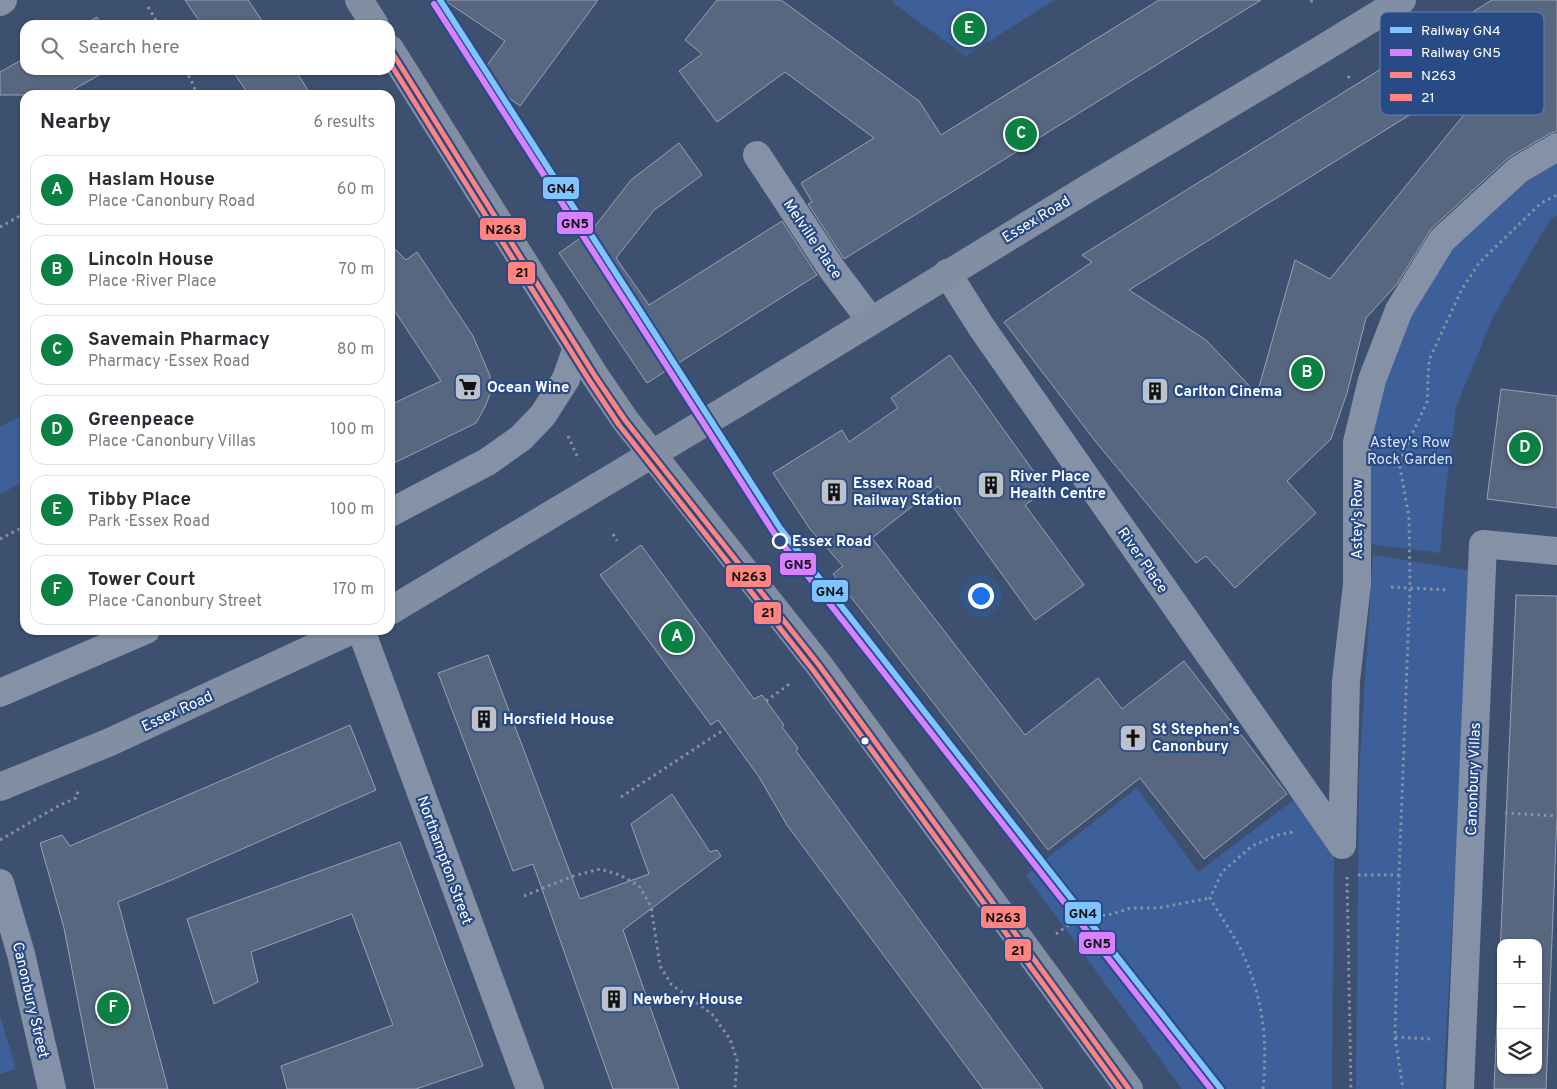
<!DOCTYPE html>
<html lang="en">
<head>
<meta charset="utf-8">
<style>
	:root { --surface:#fff; --page:#f7f7f7; --text:#2b2b33; --muted:#7c7c81; --line:#e1e1e2; --accent:#0b8043 }
	body { margin:0; font-family:Overpass,sans-serif; background:var(--page); color:var(--text) }
	.controls { position:absolute; right:15px; bottom:15px; display:grid; overflow:hidden; border-radius:10px; box-shadow:0 1px 4px #0004 }
	.controls button { width:45px; height:45px; display:grid; place-items:center; padding:0; border:0; border-bottom:1px solid var(--line); background:var(--surface); color:var(--text); font:25px sans-serif }
	.you { position:absolute; left:980px; top:595px; width:18px; height:18px; margin:-12px; border:4px solid #fff; border-radius:50%; background:#1a73e8; box-shadow:0 0 0 8px #1a73e833 }
	.badge { display:grid; place-items:center; width:32px; height:32px; border-radius:50%; background:var(--accent); color:#fff; font-size:16px; font-weight:700 }
	.pin { position:absolute; translate:-50% -50%; border:2px solid #fff; box-shadow:0 1px 5px #0006 }
	.list { margin:0; padding:0; list-style:none }
	h2 { display:flex; justify-content:space-between; align-items:center; height:65px; margin:0; padding:0 20px; font-size:21px }
	h2 small { font-size:16px; font-weight:400; color:var(--muted) }
	.list li { display:grid; grid-template-columns:32px 1fr auto; gap:15px; align-items:center; box-sizing:border-box; height:70px; margin:0 10px 10px; padding:0 10px; border:1px solid var(--line); border-radius:15px }
	.list b { display:block; font-size:19px; white-space:nowrap }
	.list p { margin:0; font-size:16px; white-space:nowrap; color:var(--muted) }
	.list em { font-size:16px; font-style:normal; color:var(--muted) }
	.icon { flex:none; width:28px; height:28px; fill:none; stroke:currentColor; stroke-width:2; stroke-linecap:round; stroke-linejoin:round }
	.map { position:relative; flex:none; width:1557px; height:1089px; overflow:hidden }
	.search { position:absolute; background:var(--surface); box-shadow:0 1px 4px #0004; left:20px; top:20px; width:375px; height:55px; display:flex; align-items:center; gap:12px; box-sizing:border-box; padding:0 18px; border-radius:15px; color:var(--muted); font-size:19px }
	.panel { position:absolute; background:var(--surface); box-shadow:0 1px 4px #0004; left:20px; top:90px; width:375px; height:545px; border-radius:15px }
	.map>svg:first-child { display:block }
</style>
</head>
<body>
<div class="map">
<svg width="1557" height="1089" viewBox="0 0 1557 1089">
	<rect width="100%" height="100%" fill="#3d5070"/>
	<path fill="#3d609a" d="M893,0H1054L966,56L892,2Z
		M1557,159V215L1550,220L1493,317L1456,407L1445,496L1440,553L1369,544L1370,446L1382,382L1408,317L1449,248L1525,178Z
		M25,414V481L0,494V427Z
		M1373,555L1472,571L1443,1089H1356L1359,775Z
		M1137,788L1198,872L1295,799L1334,855L1332,1089H1182L1026,875Z
		M0,1016L16,1069L0,1074Z"/>
	<path fill="#586780" stroke="#97a2b4" fill-rule="evenodd" d="M185,0H248L265,25H202Z
		M444,0H598L520,106L479,76L505,41Z
		M717,0H781L919,101L941,135L1159,0H1261L844,259L808,204L812,202L801,183L874,138L785,72L717,122L679,71L702,54L685,40Z
		M1492,0H1557V131L1549,134L1508,158L1431,229L1397,284L1366,318L1347,393L1331,439L1287,481L1316,513L1235,588L1206,556L1196,563L1096,442L1004,322L1092,262L1082,255ZM1520,46L1330,279L1295,260L1257,394L1206,340L1129,290Z
		M97,17L101,25H83Z
		M25,58V70H108L64,95H0V72Z
		M232,70H295L311,95H249Z
		M679,143L702,175L654,210L616,258L649,305L782,221L817,275L647,383L559,253L592,230L631,180Z
		M390,244L406,260L417,252L473,336L490,376V394L485,407L476,423L390,465V405L441,381L390,304Z
		M950,355L1047,490L1025,505L1084,585L1035,620L938,486L872,538L1025,735L1098,678L1122,709L1184,661L1287,794L1204,859L1140,778L1048,850L833,574L843,566L810,529L773,473L842,430L849,442L898,408L891,398Z
		M1501,389L1557,396V508L1487,499Z
		M641,545L754,699L762,695L784,725L782,727L798,748L796,751L1043,1089H983L787,825L759,777L718,720L711,725L600,575Z
		M1516,595L1557,596V815L1546,1089H1494ZM1501,943H1538V1070H1501Z
		M488,655L580,899L649,874L631,824L672,794L710,852L717,850L721,856L623,930L679,1089H613L533,864L513,871L438,673Z
		M350,725L376,790L174,879L118,902L168,1089H95L64,928L40,843L62,835L70,846Z
		M400,842L483,1066L416,1089H287L281,1066L393,1025L352,914L251,952L258,982L214,1004L187,919Z"/>
	<g fill="none" stroke-linecap="round" stroke-linejoin="round">
		<path stroke="#8491a6" stroke-width="3" stroke-dasharray="2.5 4" stroke-linecap="butt" d="M1311,0L1312,3
			M148,7L159,25
			M185,70L192,82L197,95
			M1348,76L1351,81
			M0,227L25,213
			M568,436L579,460
			M613,534L617,541
			M0,539L25,526
			M1391,587L1449,590
			M766,701L791,683
			M621,797L725,729
			M1505,813L1557,816
			M0,840L60,805L76,798L78,791
			M1358,875H1399L1410,588L1409,517L1399,462L1427,402L1429,360L1462,289L1479,263L1541,203L1557,195
			M1399,875L1395,1037L1403,1089
			M1347,877L1351,1089
			M524,896L573,876L600,869L620,875L639,886L651,906L660,966L671,984L712,1014L730,1039L737,1060L735,1089
			M1056,934L1080,917L1108,915L1131,908H1158L1210,898
			M1395,1037L1430,1039
			M1263,1089C1268,1041 1263,999 1243,954C1234,935 1221,917 1210,898L1222,872L1252,846L1278,835L1294,832"/>
		<path stroke="#8491a6" stroke-width="28" d="M0,2L3,0
			M757,155L832,269L871,321
			M947,273L982,328L1342,845
			M390,513L487,462L521,438L543,415L566,379L577,347
			M361,630L530,1089
			M0,693L146,630
			M1342,845L1346,681L1357,584V442L1372,380L1399,310L1442,240L1518,170L1557,147
			M0,883L21,954L52,1089
			M1460,1089L1483,544L1557,551"/>
		<path stroke="#828fa3" stroke-width="28" d="M359,0L375,25
			M390,49L595,376L625,420L819,665L1129,1089
			M390,611L744,399L1095,184L1317,52L1402,0
			M0,787L110,742L352,630"/>
		<g stroke="#284a85" stroke-width="9">
			<path id="bus-1" d="M390,49L595,376L625,420L819,665L1129,1089"/>
		</g>
		<g stroke="#284a85" stroke-width="9">
			<path id="bus-2" d="M390,63L589,380L619,425L813,670L1120,1089"/>
		</g>
		<use href="#bus-1" stroke="#ff8380" stroke-width="5"/>
		<use href="#bus-2" stroke="#ff8380" stroke-width="5"/>
		<g stroke="#284a85" stroke-width="10">
			<path id="rail-1" d="M440,0L780,528L1221,1089"/>
		</g>
		<g stroke="#284a85" stroke-width="10">
			<path id="rail-2" d="M434,4L774,533L1211,1089"/>
		</g>
		<use href="#rail-1" stroke="#80c4ff" stroke-width="6"/>
		<use href="#rail-2" stroke="#d880ff" stroke-width="6"/>
	</g>
	<defs>
		<g id="supermarket-square" transform="scale(1.4375)"><rect x="-9" y="-9" width="18" height="18" rx="4" fill="#bbc2cd" stroke="#284a85"/><path d="M-6-5.5h2.5l.6 2H6L4.5 2H-2.5L-4.4-4H-6ZM-1.5 3.2a1.3 1.3 0 1 0 .1 0ZM3 3.2a1.3 1.3 0 1 0 .1 0Z" fill="#111"/></g>
		<g id="building-square" transform="scale(1.4375)"><rect x="-9" y="-9" width="18" height="18" rx="4" fill="#bbc2cd" stroke="#284a85"/><path d="M-4-6H4V6H1V3H-1V6H-4ZM-2.5-4.3h1.7v1.8h-1.7ZM.8-4.3h1.7v1.8H.8ZM-2.5-1h1.7V.8h-1.7ZM.8-1h1.7V.8H.8Z" fill="#111"/></g>
		<g id="church-square" transform="scale(1.4375)"><rect x="-9" y="-9" width="18" height="18" rx="4" fill="#bbc2cd" stroke="#284a85"/><path d="M-1.2-6h2.4v3.5h3.3v2.4h-3.3V6h-2.4V-.1h-3.3v-2.4h3.3Z" fill="#111"/></g>
	</defs>
	<g fill-rule="evenodd">
		<use href="#supermarket-square" x="468" y="387"/>
		<use href="#building-square" x="1155" y="391"/>
		<use href="#building-square" x="991" y="485"/>
		<use href="#building-square" x="834" y="492"/>
		<use href="#building-square" x="484" y="719"/>
		<use href="#church-square" x="1133" y="738"/>
		<use href="#building-square" x="614" y="999"/>
	</g>
	<circle fill="#284a85" stroke="#fff" stroke-width="2.5" cx="780" cy="541" r="7"/>
	<circle fill="#fff" stroke="#284a85" stroke-width="2" cx="865" cy="741" r="4.5"/>
	<g text-anchor="middle" stroke-width="4.5" stroke-linejoin="round" paint-order="stroke">
		<g font-size="15" fill="#fff" stroke="#284a85">
			<text transform="translate(1036 219) rotate(-31)" y="5">Essex Road</text>
			<text transform="translate(813 239) rotate(56)" y="5">Melville Place</text>
			<text transform="translate(1357 519) rotate(-90)" y="5">Astey's Row</text>
			<text transform="translate(1143 560) rotate(55)" y="5">River Place</text>
			<text transform="translate(177 711) rotate(-25)" y="5">Essex Road</text>
			<text transform="translate(1473 779) rotate(-88)" y="5">Canonbury Villas</text>
			<text transform="translate(445 860) rotate(70)" y="5">Northampton Street</text>
			<text transform="translate(31 1000) rotate(77)" y="5">Canonbury Street</text>
		</g>
		<g font-size="15" font-weight="bold" fill="#fff" stroke="#284a85" text-anchor="start">
			<text x="487" y="392">Ocean Wine</text>
			<text x="1174" y="396">Carlton Cinema</text>
			<text x="1010" y="481">River Place<tspan x="1010" dy="17">Health Centre</tspan></text>
			<text x="853" y="488">Essex Road<tspan x="853" dy="17">Railway Station</tspan></text>
			<text x="503" y="724">Horsfield House</text>
			<text x="1152" y="734">St Stephen's<tspan x="1152" dy="17">Canonbury</tspan></text>
			<text x="633" y="1004">Newbery House</text>
		</g>
		<g font-size="15" fill="#d6e2f6" stroke="#284a85">
			<text x="1410" y="447">Astey's Row<tspan x="1410" dy="17">Rock Garden</tspan></text>
		</g>
		<g font-size="15" font-weight="bold" fill="#fff" stroke="#284a85" text-anchor="start">
			<text x="792" y="546">Essex Road</text>
		</g>
	</g>
	<rect x="1380" y="12" width="164" height="103" rx="8" fill="#284a85" stroke="#6880aa" stroke-width="1"/>
	<rect x="1390" y="27" width="22" height="6" fill="#80c4ff"/>
	<rect x="1390" y="49" width="22" height="7" fill="#d880ff"/>
	<rect x="1390" y="72" width="22" height="6" fill="#ff8380"/>
	<rect x="1390" y="94" width="22" height="7" fill="#ff8380"/>
	<g font-size="14" fill="#fff">
		<text x="1421" y="35">Railway GN4</text>
		<text x="1421" y="57">Railway GN5</text>
		<text x="1421" y="80">N263</text>
		<text x="1421" y="102">21</text>
	</g>
	<g stroke="#284a85" stroke-width="2">
		<rect x="542" y="176" width="38" height="24" rx="5" fill="#80c4ff"/>
		<rect x="556" y="211" width="38" height="24" rx="5" fill="#d880ff"/>
		<rect x="479" y="217" width="48" height="24" rx="5" fill="#ff8380"/>
		<rect x="507" y="261" width="29" height="24" rx="5" fill="#ff8380"/>
		<rect x="779" y="552" width="38" height="24" rx="5" fill="#d880ff"/>
		<rect x="725" y="564" width="47" height="24" rx="5" fill="#ff8380"/>
		<rect x="811" y="579" width="38" height="24" rx="5" fill="#80c4ff"/>
		<rect x="753" y="601" width="29" height="24" rx="5" fill="#ff8380"/>
		<rect x="1064" y="901" width="38" height="24" rx="5" fill="#80c4ff"/>
		<rect x="980" y="905" width="47" height="24" rx="5" fill="#ff8380"/>
		<rect x="1078" y="931" width="38" height="24" rx="5" fill="#d880ff"/>
		<rect x="1004" y="938" width="28" height="24" rx="5" fill="#ff8380"/>
	</g>
	<g font-size="14" text-anchor="middle" font-weight="bold" fill="#111">
		<text x="561" y="193">GN4</text>
		<text x="575" y="228">GN5</text>
		<text x="503" y="234">N263</text>
		<text x="522" y="277">21</text>
		<text x="798" y="569">GN5</text>
		<text x="749" y="581">N263</text>
		<text x="830" y="596">GN4</text>
		<text x="768" y="617">21</text>
		<text x="1083" y="918">GN4</text>
		<text x="1003" y="922">N263</text>
		<text x="1097" y="948">GN5</text>
		<text x="1018" y="955">21</text>
	</g>
</svg>
<div class="controls">
<button>+</button>
<button>−</button>
<button><svg class="icon" aria-label="layers" viewBox="0 0 24 24"><path d="M12 4l9 5-9 5-9-5zM3 14l9 5 9-5"/></svg></button>
</div>
<div class="you"></div>
<div class="pin badge" style="left:677px;top:637px">A</div>
<div class="pin badge" style="left:1307px;top:373px">B</div>
<div class="pin badge" style="left:1021px;top:134px">C</div>
<div class="pin badge" style="left:1525px;top:448px">D</div>
<div class="pin badge" style="left:969px;top:29px">E</div>
<div class="pin badge" style="left:113px;top:1008px">F</div>
<div class="search"><svg class="icon" aria-label="search" viewBox="0 0 24 24"><circle cx="10" cy="10" r="6"/><path d="M15 15l6 6"/></svg>Search here</div>
<section class="panel">
<h2>Nearby<small>6 results</small></h2>
<ul class="list">
<li><span class="badge">A</span><div><b>Haslam House</b><p>Place · Canonbury Road</p></div><em>60 m</em></li>
<li><span class="badge">B</span><div><b>Lincoln House</b><p>Place · River Place</p></div><em>70 m</em></li>
<li><span class="badge">C</span><div><b>Savemain Pharmacy</b><p>Pharmacy · Essex Road</p></div><em>80 m</em></li>
<li><span class="badge">D</span><div><b>Greenpeace</b><p>Place · Canonbury Villas</p></div><em>100 m</em></li>
<li><span class="badge">E</span><div><b>Tibby Place</b><p>Park · Essex Road</p></div><em>100 m</em></li>
<li><span class="badge">F</span><div><b>Tower Court</b><p>Place · Canonbury Street</p></div><em>170 m</em></li>
</ul>
</section>
</div>
</body>
</html>
